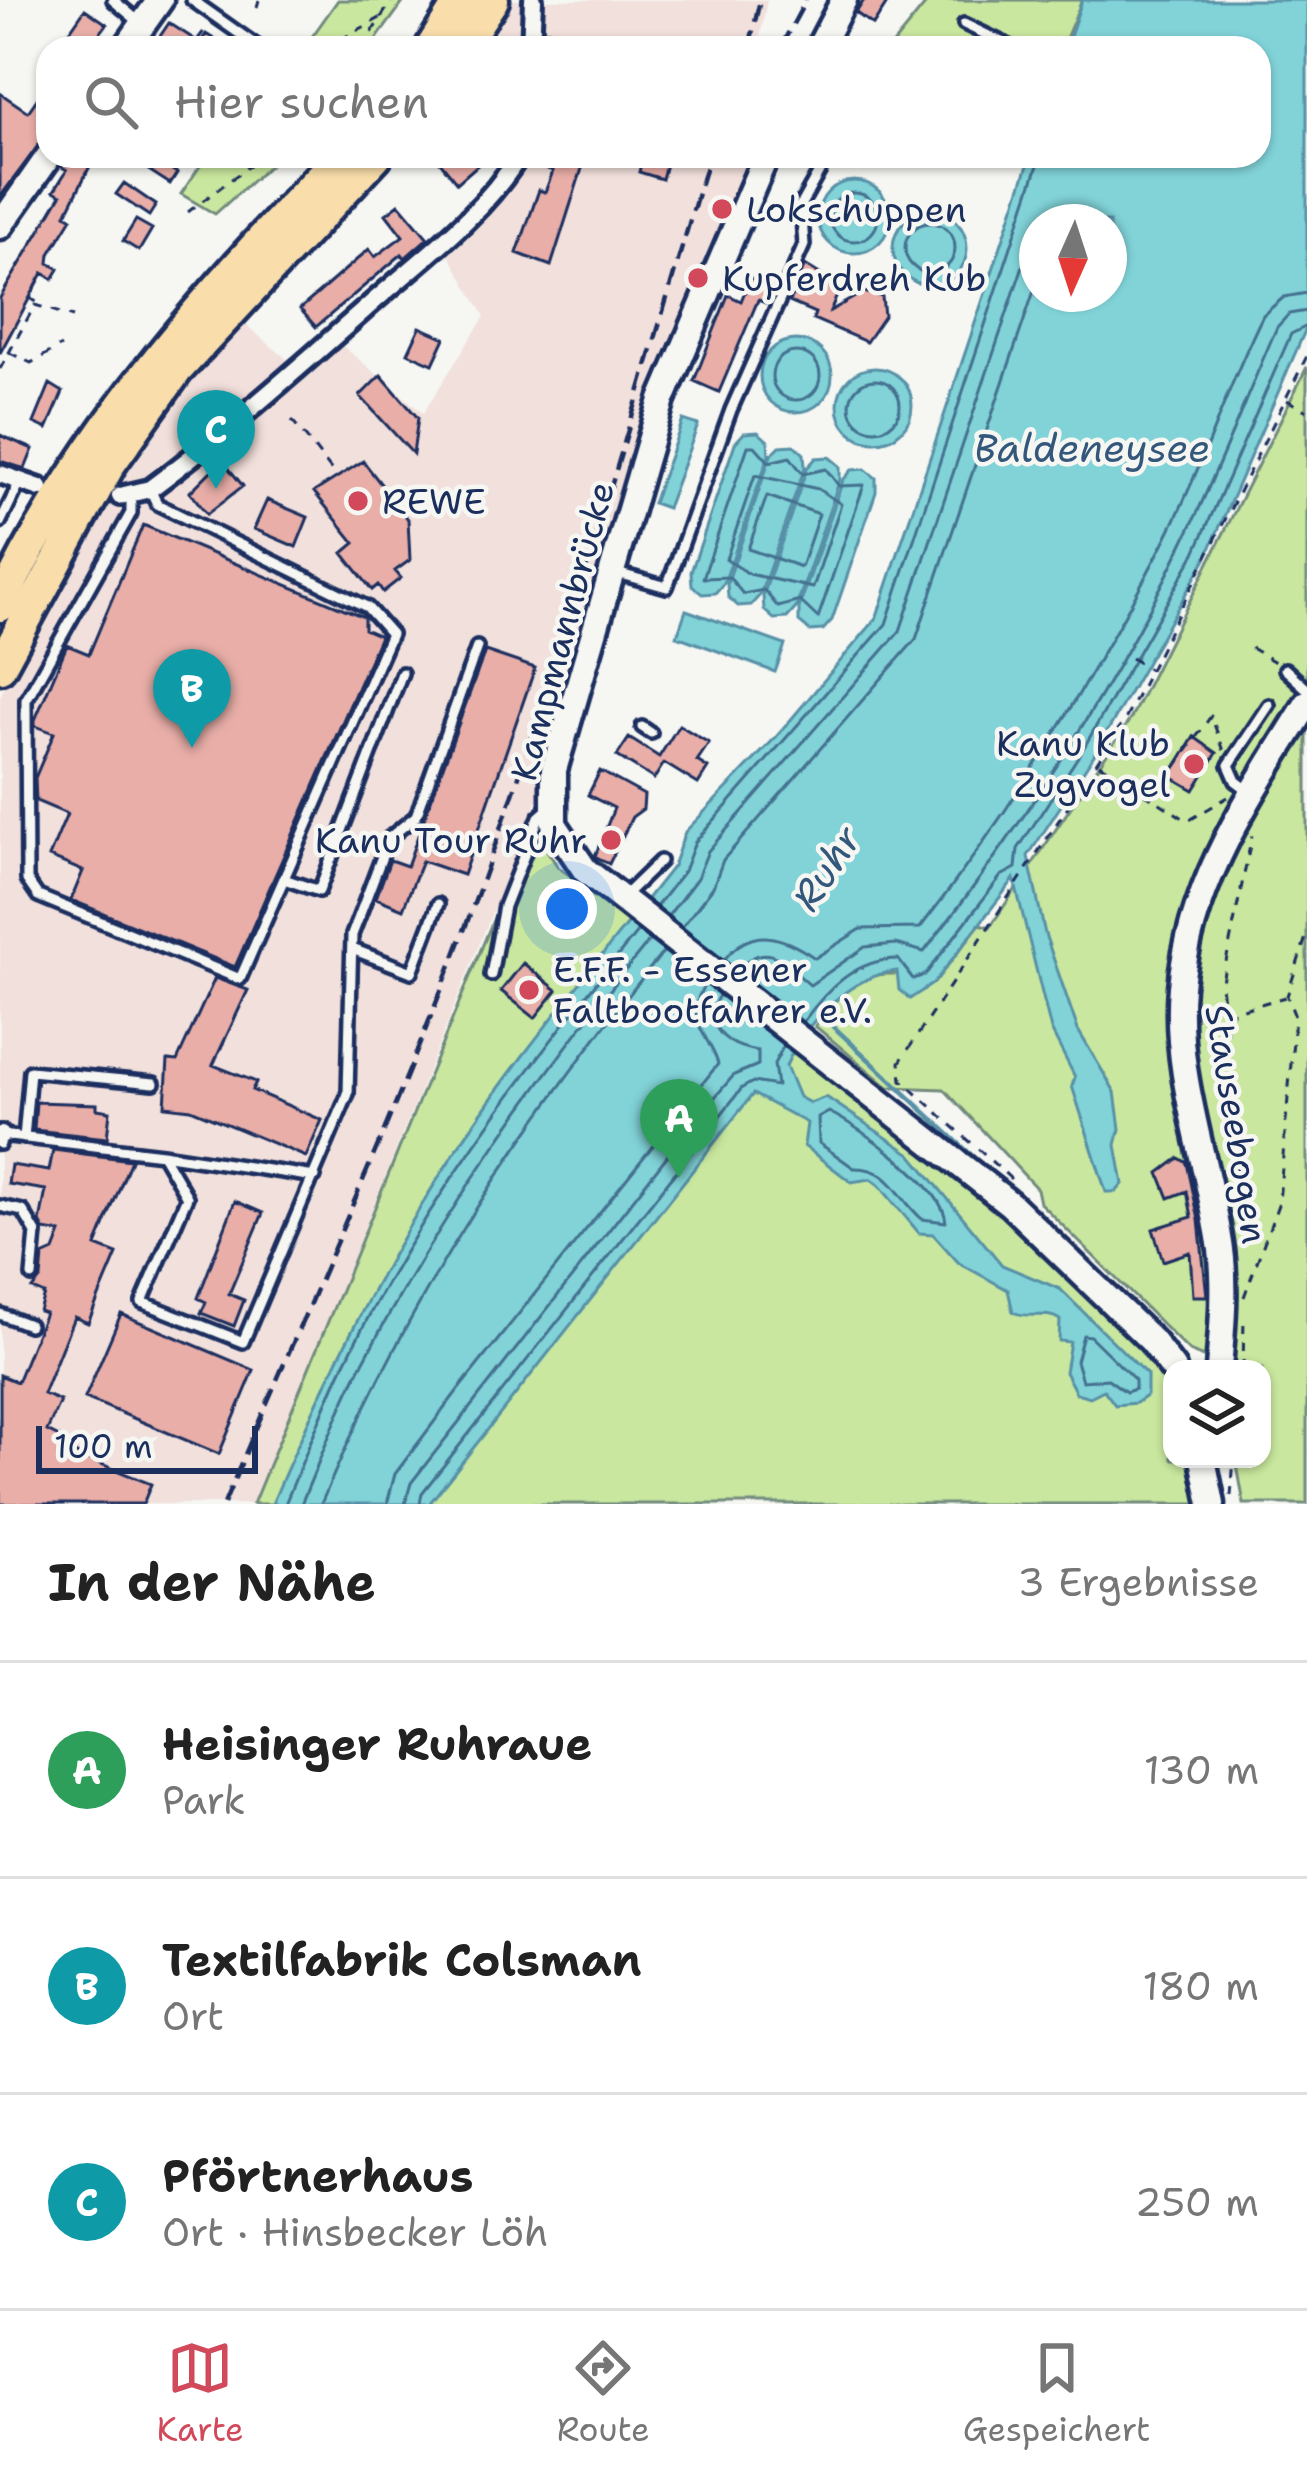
<!DOCTYPE html>
<html lang="de">
<head>
<meta charset="utf-8">
<style>
	:root { --surface:#fff; --page:#f2f2f2; --text:#222; --muted:#767676; --line:#e0e0e0; --accent:#d1495b }
	body { margin:0; font-family:"Shantell Sans",sans-serif; background:var(--page); color:var(--text) }
	.controls { position:absolute; right:36px; bottom:36px; display:grid; overflow:hidden; border-radius:24px; box-shadow:0 3px 9px #0004 }
	.controls button { width:108px; height:108px; display:grid; place-items:center; padding:0; border:0; border-bottom:3px solid var(--line); background:var(--surface); color:var(--text); font:60px sans-serif }
	.compass { position:absolute; left:1019px; top:204px; width:108px; height:108px; border-radius:50%; background:var(--surface); box-shadow:0 3px 9px #0004; rotate:183deg }
	.scale { position:absolute; left:36px; bottom:30px; width:222px; box-sizing:border-box; padding-left:12px; border:6px solid #1b2f5e; border-top:0; font-size:33px; line-height:42px; white-space:nowrap; color:#1b2f5e; -webkit-text-stroke:9px #f6f6f2; paint-order:stroke }
	.you { position:absolute; left:567px; top:909px; width:42px; height:42px; margin:-30px; border:9px solid #fff; border-radius:50%; background:#1a73e8; box-shadow:0 0 0 18px #1a73e833 }
	.badge { display:grid; place-items:center; width:78px; height:78px; border-radius:50%; background:var(--accent); color:#fff; font-size:39px; font-weight:700 }
	.pin { position:absolute; translate:-50% -99px; filter:drop-shadow(0 3px 6px #0008) }
	.pin::after { content:''; position:absolute; top:63px; width:42px; height:36px; background:inherit; clip-path:polygon(0 0,100% 0,50% 100%) }
	.list { margin:0; padding:0; list-style:none }
	h2 { display:flex; justify-content:space-between; align-items:center; height:156px; margin:0; padding:0 48px; font-size:51px }
	h2 small { font-size:39px; font-weight:400; color:var(--muted) }
	.list li { display:grid; grid-template-columns:78px 1fr auto; gap:36px; align-items:center; box-sizing:border-box; height:216px; padding:0 48px; border-top:3px solid var(--line) }
	.list b { display:block; font-size:45px; white-space:nowrap }
	.list p { margin:0; font-size:39px; white-space:nowrap; color:var(--muted) }
	.list em { font-size:39px; font-style:normal; color:var(--muted) }
	.icon { flex:none; width:66px; height:66px; fill:none; stroke:currentColor; stroke-width:2; stroke-linecap:round; stroke-linejoin:round }
	.map { position:relative; flex:none; width:1307px; height:1504px; overflow:hidden }
	.search { position:absolute; background:var(--surface); box-shadow:0 3px 9px #0004; left:36px; right:36px; top:36px; height:132px; display:flex; align-items:center; gap:30px; box-sizing:border-box; padding:0 42px; border-radius:36px; color:var(--muted); font-size:45px }
	.sheet { height:804px; background:var(--surface) }
	nav { display:flex; justify-content:space-around; align-items:center; box-sizing:border-box; height:168px; border-top:3px solid var(--line); background:var(--surface); font-size:33px; color:var(--muted) }
	nav a { display:grid; justify-items:center; gap:6px }
	nav .on { color:var(--accent) }
	.map>svg:first-child { display:block }
</style>
</head>
<body>
<div class="map">
<svg width="1307" height="1504" viewBox="0 0 1307 1504">
	<rect width="100%" height="100%" fill="#f6f6f2"/>
	<filter id="ink" filterUnits="userSpaceOnUse"><feTurbulence type="fractalNoise" baseFrequency=".00833" numOctaves="2"/><feDisplacementMap in="SourceGraphic" scale="24" xChannelSelector="R" yChannelSelector="G"/><feConvolveMatrix kernelMatrix="1 2 1 2 8 2 1 2 1" color-interpolation-filters="sRGB"/></filter>
	<g filter="url(#ink)">
		<path fill="#f2e0dc" d="M503,0H767L758,48H476Z
			M383,156H392L241,321L293,364L327,333L423,413L485,316L440,240L515,156H757L575,676L534,809L253,1504H0V697L31,621L197,359Z"/>
		<path fill="#c9e79e" stroke="#728b7e" stroke-width="3" d="M338,0H405L370,48H304Z
			M929,0H1082L1062,48H890Z
			M207,156H280L215,214L181,194Z
			M1307,367V689L1199,873L1183,913L1171,972V1067L1215,1264L1212,1361L1189,1351L1040,1203L1037,1189L944,1089L888,1087L815,1026C851,976 876,963 934,983L980,924L990,927L1131,718Z
			M1307,723V1504H1244L1236,1459H1262V1369H1233C1234,1330 1234,1288 1229,1250C1216,1147 1167,1039 1198,934C1220,858 1265,790 1307,723Z
			M526,840L546,849L558,867L805,1046L931,1146L1172,1372V1459H1201L1210,1504H253Z"/>
		<path fill="#81d3d8" stroke="#5891a7" stroke-width="3" fill-rule="evenodd" d="M1082,0H1307V326L1206,558L1094,755L1028,856L1045,934L1078,1030L1115,1092L1120,1129L1116,1145L1123,1184L1116,1192H1106L1072,1086L1075,1077L1051,1030L1014,879L934,983L910,999L899,990L897,971C851,975 804,1023 786,1066L799,1097L810,1103L826,1097L911,1154L1002,1265L1060,1289L1147,1375V1395L1136,1403L1115,1405L1104,1390L1090,1397L1076,1393L1065,1372L1070,1342L1059,1341L1060,1320C1046,1310 1030,1320 1013,1312L1008,1290L959,1263L933,1234L919,1233L879,1185L871,1179L851,1182L804,1146L807,1123L753,1094L429,1504H272C336,1353 411,1206 510,1073C562,1003 619,935 673,866L685,832L777,736L876,619L1031,156H1259V48H1066ZM1037,222H1109V294H1037Z
			M818 217a36 36 0 1 1 72 0a36 36 0 1 1-72 0Z
			M893 248a37 37 0 1 1 74 0a37 37 0 1 1-74 0Z
			M760 376a36 36 0 1 1 72 0a36 36 0 1 1-72 0Z
			M838 405a37 37 0 1 1 74 0a37 37 0 1 1-74 0Z
			M683,420L698,425L667,508L653,503Z
			M758,432L768,441L769,455L724,583L715,593L702,594L692,585L691,572L735,443L744,433Z
			M794,445L804,454L805,467L760,595L751,605L738,606L728,597L727,584L771,455L780,446Z
			M829,457L840,466V479L796,608L787,618L774,619L764,610L763,596L807,468L816,458Z
			M865,469L876,478V492L832,620L823,630L810,631L799,622V608L843,480L852,470Z
			M686,610L785,645L775,672L677,636Z"/>
		<g fill="none" stroke-linecap="round" stroke-linejoin="round">
			<path stroke="#44718f" stroke-width="3" d="M830 217a24 24 0 1 1 48 0a24 24 0 1 1-48 0Z
				M905 248a25 25 0 1 1 50 0a25 25 0 1 1-50 0Z
				M772 376a24 24 0 1 1 48 0a24 24 0 1 1-48 0Z
				M850 405a25 25 0 1 1 50 0a25 25 0 1 1-50 0Z
				M748,446H755L769,462L790,457L803,474L826,469L839,486L864,485L818,618L800,601L778,607L764,590L743,594L729,577L703,578Z
				M755,475L818,489L841,504L813,588L749,574L726,559Z
				M767,496L819,514L801,567L748,549Z
				M656,907L684,871L695,842L886,624L1041,156
				M668,916L697,878L708,851L900,631L1037,224
				M682,927L713,887L723,860L916,639L1037,282
				M724,960C752,924 783,936 815,958L861,929L920,928C1013,809 1093,677 1164,542C1202,469 1226,389 1263,315L1284,297L1307,293
				M738,971C767,934 787,967 810,985L865,947L896,944L924,952C1022,827 1112,689 1182,545C1217,474 1245,399 1277,327L1289,314L1307,311
				M803,1022C827,989 856,959 898,959L913,979L925,975L1001,876L1016,868L1018,849L1083,749L1195,553L1291,334L1307,326
				M829,1112C861,1128 944,1186 946,1222L922,1219C896,1196 891,1167 854,1168L819,1143L818,1118Z
				M1083,1335L1090,1336L1135,1380V1389L1126,1392L1108,1379L1082,1381L1076,1361Z
				M285,1504C304,1459 321,1413 342,1369C418,1210 527,1067 638,931
				M301,1504C320,1460 337,1413 359,1370C440,1215 540,1075 650,940
				M321,1504C410,1294 521,1127 664,951
				M387,1504L395,1474L458,1390L718,1064C709,1034 682,1020 705,984
				M405,1504L411,1483L696,1119L734,1075L758,1065V1051C728,1047 701,1027 719,995
				M420,1504L422,1493L742,1088L753,1082L777,1086L774,1064L784,1045"/>
			<path stroke="#5891a7" stroke-width="4.5" d="M822,1016L996,1178"/>
		</g>
		<path fill="#e9aea8" stroke="#1b2f5e" stroke-width="3" d="M864,0H889L873,25L856,13Z
			M85,9L107,24L89,48H58Z
			M169,23L200,43L206,34L228,48H152Z
			M48,83V133L0,197V93L28,112Z
			M95,156L66,214L72,218L50,254L49,263L59,269L53,279L43,273L0,353V298L61,195L54,191L67,170L62,167L65,157Z
			M127,156H150L177,173L170,184Z
			M447,156H488L457,183L440,162Z
			M543,156H586L551,266L517,253L539,190L545,192L553,171L540,166Z
			M643,156H668L662,179L639,172Z
			M124,183L156,205L149,216L116,194Z
			M399,204L428,238L405,258L402,254L316,327L300,309L369,249L375,257L403,236L386,214Z
			M136,220L152,229L139,251L123,241Z
			M805,265L841,287L830,311L864,292L882,297L884,316L866,342L813,319L815,313L789,302Z
			M751,277L774,287L766,303L758,300L719,392L694,381L728,295L741,301Z
			M420,327L445,338L433,364L408,353Z
			M381,375L418,418L413,454L360,396Z
			M50,384L63,392L47,429L34,423Z
			M0,435L33,449L25,469L0,461Z
			M222,460L243,486L207,514L190,492Z
			M363,461L408,519L410,560L395,571L401,578L383,592L378,585L372,590L343,553L355,543L314,492Z
			M267,500L308,517L296,547L254,529Z
			M143,525L364,617V629L380,636L235,967L71,900L83,871L49,857L67,814L36,801L35,778L54,733L35,726V720L67,645L89,654Z
			M485,651L535,668L463,875L422,861L403,909L376,898L390,860L407,866Z
			M679,725L709,743L697,761L708,768L698,784L664,763L654,779L617,756L629,738L659,757Z
			M1194,737L1217,753L1194,790L1170,776Z
			M600,771L644,795L643,809L632,817L609,864L595,856L614,808L588,795Z
			M523,963L557,990L535,1018L501,991Z
			M215,978L248,990L213,1065L256,1082L252,1090L322,1120L306,1157L191,1109L165,1106L168,1060L177,1061Z
			M36,1102L97,1104V1109L110,1111L107,1138L34,1130Z
			M53,1150L131,1160L96,1246L117,1254L88,1323L74,1317L43,1394L60,1401L47,1431L67,1441L64,1449L151,1484L143,1504H0V1375L17,1382L45,1313L39,1311L44,1294L32,1289L41,1278L43,1256L54,1251L61,1233L44,1230L40,1222L46,1190L8,1184L11,1165L49,1171Z
			M1179,1158L1187,1163L1199,1220L1207,1296H1193L1190,1252L1163,1261L1153,1229L1192,1217L1187,1191L1169,1198L1159,1173Z
			M235,1201L263,1213L229,1294L244,1300L234,1326L201,1313L206,1302L198,1298Z
			M121,1314L254,1370L219,1454L85,1398Z"/>
		<g fill="none" stroke-linecap="round" stroke-linejoin="round">
			<g stroke="#1b2f5e" stroke-width="18">
				<path id="lane" d="M113,0L138,21
					M192,0L260,48
					M964,24L1014,48
					M542,48L547,37
					M131,495V513L26,700L27,880L38,896L240,979L391,634L367,607L157,504L150,489
					M0,523L20,482
					M613,572L667,587L731,410L804,245L801,204L828,156
					M1285,669L1307,689
					M642,727L651,733
					M1252,793L1236,781L1229,765L1269,705
					M284,879L319,891L402,673
					M625,895L660,861
					M352,949L412,972L438,904
					M491,975L504,906L539,817L547,810
					M24,1138L30,1071L154,1083
					M0,1144L1,1135L162,1154L187,1197L142,1302L243,1342L348,1094L352,935L389,838L416,816L477,647
					M162,1154L315,1177
					M0,1206L23,1211L36,1233L32,1276
					M0,1314L29,1325"/>
			</g>
			<g stroke="#1b2f5e" stroke-width="26">
				<path id="street" d="M531,48L533,0
					M0,474L40,488
					M120,496L150,489C225,433 294,372 363,311C417,262 480,219 519,156
					M0,1135H1"/>
			</g>
			<g stroke="#1b2f5e" stroke-width="33">
				<path id="secondary" d="M126,48L160,0
					M819,48L844,0
					M766,156L662,400L554,770V824L585,870L1010,1204L1152,1341L1173,1369
					M0,226L49,156
					M1219,1369C1222,1330 1226,1288 1221,1250C1209,1163 1173,1076 1181,987C1190,881 1253,792 1307,704
					M1203,1459L1212,1504"/>
			</g>
			<g stroke="#1b2f5e" stroke-width="39">
				<path id="highway" d="M431,48L461,0
					M461,48L493,0
					M0,606C83,432 208,293 340,156
					M0,667L110,464L177,370L376,156"/>
			</g>
			<path stroke="#1b2f5e" stroke-width="3" stroke-dasharray="9 9" stroke-linecap="butt" d="M257,7L259,0
				M198,39L207,27
				M325,48L382,17
				M362,48L392,0
				M188,212L262,156
				M29,297L38,303
				M10,353L31,363L61,346
				M0,369L35,305L73,317
				M1287,400L1307,411
				M292,420L337,477
				M1251,648L1275,662
				M1131,658L1150,670
				M1099,764L1188,821L1228,797
				M1165,782L1211,716L1224,751
				M1226,1014L1285,997
				M1011,1179L902,1080L900,1062L1126,718L1307,356
				M1235,1212L1239,1120L1221,986L1252,836
				M1244,1297L1279,1202L1295,1017L1287,996L1307,934
				M1243,1369L1244,1317
				M1231,1496L1234,1459"/>
			<use href="#lane" stroke="#f6f6f2" stroke-width="9"/>
			<use href="#street" stroke="#f6f6f2" stroke-width="16"/>
			<use href="#secondary" stroke="#f6f6f2" stroke-width="24"/>
			<use href="#highway" stroke="#f9deab" stroke-width="30"/>
			<path stroke="#1b2f5e" stroke-width="4.5" stroke-dasharray="18 9" stroke-linecap="butt" d="M749,48L760,0
				M780,48L806,0
				M224,1504C307,1306 398,1110 472,909C563,662 634,408 709,156"/>
		</g>
	</g>
	<g fill="#d1495b" stroke="#f6f6f2" stroke-width="4.5">
		<circle cx="722" cy="209" r="12"/>
		<circle cx="698" cy="278" r="12"/>
		<circle cx="358" cy="501" r="12"/>
		<circle cx="1194" cy="764" r="12"/>
		<circle cx="611" cy="840" r="12"/>
		<circle cx="529" cy="990" r="12"/>
	</g>
	<g text-anchor="middle" stroke-width="9" stroke-linejoin="round" paint-order="stroke">
		<g font-size="36" fill="#1b2f5e" stroke="#f6f6f2" text-anchor="start">
			<text x="746" y="222">Lokschuppen</text>
			<text x="722" y="291">Kupferdreh Kub</text>
			<text x="382" y="514">REWE</text>
			<text x="1170" y="756" text-anchor="end">Kanu Klub<tspan x="1170" dy="41">Zugvogel</tspan></text>
			<text x="587" y="853" text-anchor="end">Kanu Tour Ruhr</text>
			<text x="553" y="982">E.F.F. - Essener<tspan x="553" dy="41">Faltbootfahrer e.V.</tspan></text>
		</g>
		<g font-size="36" fill="#1b2f5e" stroke="#f6f6f2">
			<text transform="translate(562 631) rotate(-75)" y="13">Kampmannbrücke</text>
			<text transform="translate(1237 1124) rotate(81)" y="13">Stauseebogen</text>
		</g>
		<g font-size="39" font-style="italic" fill="#34587c" stroke="#f6f6f2">
			<text x="1092" y="462">Baldeneysee</text>
			<text transform="translate(826 868) rotate(-57)" y="14">Ruhr</text>
		</g>
	</g>
</svg>
<div class="controls">
<button><svg class="icon" aria-label="layers" viewBox="0 0 24 24"><path d="M12 4l9 5-9 5-9-5zM3 14l9 5 9-5"/></svg></button>
</div>
<svg class="compass" viewBox="-18 -18 36 36"><path d="M0-13l5 13h-10z" fill="#e53935"/><path d="M0 13l5-13h-10z" fill="#767676"/></svg>
<div class="scale">100 m</div>
<div class="you"></div>
<div class="pin badge" style="left:679px;top:1178px;background:#2e9e5b">A</div>
<div class="pin badge" style="left:192px;top:748px;background:#0f9aa8">B</div>
<div class="pin badge" style="left:216px;top:489px;background:#0f9aa8">C</div>
<div class="search"><svg class="icon" aria-label="search" viewBox="0 0 24 24"><circle cx="10" cy="10" r="6"/><path d="M15 15l6 6"/></svg>Hier suchen</div>
</div>
<section class="sheet">
<h2>In der Nähe<small>3 Ergebnisse</small></h2>
<ul class="list">
<li><span class="badge" style="background:#2e9e5b">A</span><div><b>Heisinger Ruhraue</b><p>Park</p></div><em>130 m</em></li>
<li><span class="badge" style="background:#0f9aa8">B</span><div><b>Textilfabrik Colsman</b><p>Ort</p></div><em>180 m</em></li>
<li><span class="badge" style="background:#0f9aa8">C</span><div><b>Pförtnerhaus</b><p>Ort · Hinsbecker Löh</p></div><em>250 m</em></li>
</ul>
</section>
<nav>
<a class="on"><svg class="icon" aria-label="map" viewBox="0 0 24 24"><path d="M3 6l6-2 6 2 6-2v14l-6 2-6-2-6 2zM9 4v14M15 6v14"/></svg>Karte</a>
<a><svg class="icon" aria-label="directions" viewBox="0 0 24 24"><path d="M12 3l9 9-9 9-9-9zM9 14v-3h6M13 9l2 2-2 2"/></svg>Route</a>
<a><svg class="icon" aria-label="saved" viewBox="0 0 24 24"><path d="M7 4h10v16l-5-4-5 4z"/></svg>Gespeichert</a>
</nav>
</body>
</html>
